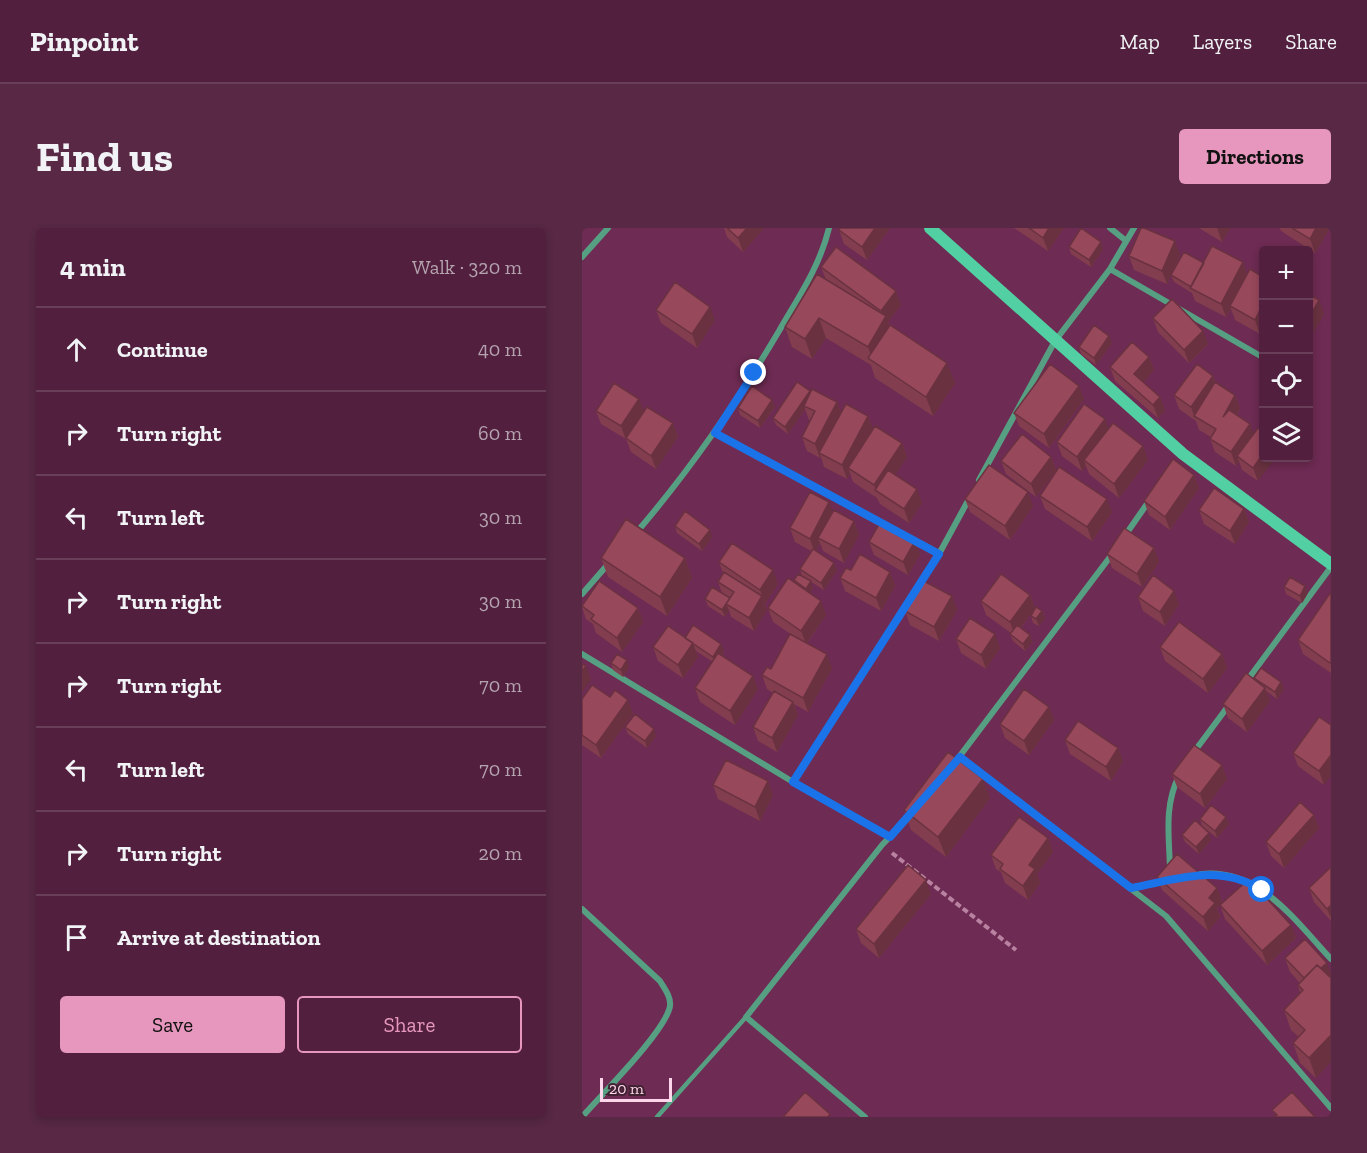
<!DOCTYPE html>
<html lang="en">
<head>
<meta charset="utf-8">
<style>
	:root { --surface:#52203e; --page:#582845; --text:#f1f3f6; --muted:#b5a3b0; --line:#683e58; --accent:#e797bd }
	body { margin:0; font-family:"Zilla Slab",serif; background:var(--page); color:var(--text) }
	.controls { position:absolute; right:18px; top:18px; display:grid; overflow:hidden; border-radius:6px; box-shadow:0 3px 9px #0003 }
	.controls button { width:54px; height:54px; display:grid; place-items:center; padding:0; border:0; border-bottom:2px solid var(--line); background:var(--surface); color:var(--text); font:30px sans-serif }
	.scale { position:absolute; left:18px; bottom:15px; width:72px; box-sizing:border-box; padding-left:6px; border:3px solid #fed5ea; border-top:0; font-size:16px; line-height:21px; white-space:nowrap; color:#fed5ea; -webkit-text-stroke:4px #412233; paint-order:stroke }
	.stop { position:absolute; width:18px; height:18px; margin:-14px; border:4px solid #1a73e8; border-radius:50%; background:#fff }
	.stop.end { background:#1a73e8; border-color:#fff; box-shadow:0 2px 6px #0008 }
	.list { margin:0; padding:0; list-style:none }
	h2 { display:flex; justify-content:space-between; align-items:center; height:78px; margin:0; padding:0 24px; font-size:26px }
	h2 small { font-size:20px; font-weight:400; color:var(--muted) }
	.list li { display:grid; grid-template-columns:39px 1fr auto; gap:18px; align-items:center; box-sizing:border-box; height:84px; padding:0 24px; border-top:2px solid var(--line) }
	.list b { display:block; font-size:22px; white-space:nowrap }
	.list em { font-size:20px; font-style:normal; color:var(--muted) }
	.actions { display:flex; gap:12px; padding:18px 24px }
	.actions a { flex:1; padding:14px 0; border:2px solid var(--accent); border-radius:6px; text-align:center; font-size:21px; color:var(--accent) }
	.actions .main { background:var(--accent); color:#111 }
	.icon { flex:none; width:33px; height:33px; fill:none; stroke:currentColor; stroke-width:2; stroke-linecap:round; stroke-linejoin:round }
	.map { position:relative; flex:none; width:749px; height:889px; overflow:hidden; border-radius:6px }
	header { display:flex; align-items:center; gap:36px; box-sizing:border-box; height:84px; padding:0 30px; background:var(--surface); border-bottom:2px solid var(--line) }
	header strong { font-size:28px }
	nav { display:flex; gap:33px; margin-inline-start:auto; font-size:21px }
	.intro { display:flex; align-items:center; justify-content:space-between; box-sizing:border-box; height:144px; padding:0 36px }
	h1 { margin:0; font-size:42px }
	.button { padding:15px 27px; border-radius:6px; background:var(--accent); color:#111; font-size:21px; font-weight:700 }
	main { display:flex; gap:36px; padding:0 36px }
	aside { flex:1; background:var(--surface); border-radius:6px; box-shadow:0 3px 9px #0003 }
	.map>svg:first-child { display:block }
</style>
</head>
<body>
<header>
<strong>Pinpoint</strong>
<nav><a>Map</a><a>Layers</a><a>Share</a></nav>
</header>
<div class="intro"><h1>Find us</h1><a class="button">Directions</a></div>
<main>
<aside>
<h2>4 min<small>Walk · 320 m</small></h2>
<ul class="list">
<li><svg class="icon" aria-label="ahead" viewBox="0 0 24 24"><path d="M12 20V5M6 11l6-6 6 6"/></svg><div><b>Continue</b></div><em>40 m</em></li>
<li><svg class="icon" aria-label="right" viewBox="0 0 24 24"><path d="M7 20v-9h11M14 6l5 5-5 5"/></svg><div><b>Turn right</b></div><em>60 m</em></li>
<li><svg class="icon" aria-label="left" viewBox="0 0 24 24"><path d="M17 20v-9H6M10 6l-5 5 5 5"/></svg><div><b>Turn left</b></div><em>30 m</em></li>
<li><svg class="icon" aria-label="right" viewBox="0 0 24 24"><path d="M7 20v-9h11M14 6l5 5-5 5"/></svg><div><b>Turn right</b></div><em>30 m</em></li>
<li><svg class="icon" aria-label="right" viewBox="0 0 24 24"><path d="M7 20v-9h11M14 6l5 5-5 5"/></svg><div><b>Turn right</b></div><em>70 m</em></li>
<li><svg class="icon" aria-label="left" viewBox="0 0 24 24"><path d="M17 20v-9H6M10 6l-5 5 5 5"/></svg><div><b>Turn left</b></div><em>70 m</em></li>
<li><svg class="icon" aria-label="right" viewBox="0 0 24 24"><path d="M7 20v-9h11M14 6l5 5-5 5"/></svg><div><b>Turn right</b></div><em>20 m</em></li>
<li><svg class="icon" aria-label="arrive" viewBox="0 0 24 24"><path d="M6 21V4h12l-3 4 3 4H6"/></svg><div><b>Arrive at destination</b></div></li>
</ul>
<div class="actions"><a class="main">Save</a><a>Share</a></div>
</aside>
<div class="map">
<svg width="749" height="889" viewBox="0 0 749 889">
	<rect width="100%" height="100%" fill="#6e2b53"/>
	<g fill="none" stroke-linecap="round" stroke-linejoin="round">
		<path stroke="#b882a0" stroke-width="4" stroke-dasharray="6 3" stroke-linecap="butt" d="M310,625L434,722"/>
		<path stroke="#579f83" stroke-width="4.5" d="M75,889L164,789"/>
		<path stroke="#579f83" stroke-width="6" d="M528,0L543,12
			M0,29L26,0
			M528,41L682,130
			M133,205L304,298
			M397,252L473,113L528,41L552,0
			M54,305C108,242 155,174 197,103C216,70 238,38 247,0
			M542,309L567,273
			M328,311L357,326
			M0,366L27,335
			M0,426L211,554L357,326L388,269
			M664,454L749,339
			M612,524L647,477
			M378,529L584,688L749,880
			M371,537L531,325
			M211,554L308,609
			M588,640C587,608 582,577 597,548
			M612,647C673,635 712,691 749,731
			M549,660L584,653
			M0,681L78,753C83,761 89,769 88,778C84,803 19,867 0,889
			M283,889L164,789L300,617L330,586"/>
		<path stroke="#52d0a3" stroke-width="12" d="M348,0L601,226L749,336"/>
	</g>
	<path fill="#823e4e" d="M142,0H182L161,24L145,9Z
		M258,0H308L285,32L262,16L257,2Z
		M432,0H482L466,23Z
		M617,0H648L640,14Z
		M698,0H748L733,25L699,3Z
		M487,19L521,21L509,39L489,26Z
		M598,27L585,56L552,42L547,28Z
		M661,34L678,106L653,92L649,81L644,89L613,73L610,65L592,54L589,47L622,35Z
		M239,39L319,77L306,94L308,98L373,155L351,188L293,150L289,137L244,110L230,131L210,119L203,99L244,52Z
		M74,82L133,92L115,120L79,95Z
		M571,90L626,116L607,135L576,104Z
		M530,115L514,137L499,126L497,119Z
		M567,129L572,142L561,154L583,182L576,190L533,153L528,139Z
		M631,148L634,155L653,167L658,181L655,187L676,253L660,242L657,233L654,238L633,224L628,211L629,209L617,202L614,193L597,181L592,167Z
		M228,163V165L255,174L259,185L286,188L291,202L320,215L325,229L313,246L340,275L327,295L298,276L295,270L271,254L268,245L265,251L242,239L239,229L238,230L225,223L220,209L228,192H227L223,181L206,206L194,197L191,190Z
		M502,171L467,220L437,198L432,185Z
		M193,179L178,200L158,187L156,180Z
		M14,183L91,195L96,209L74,241L49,224L44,211L19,196Z
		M526,201L561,218L566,232L537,270L507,246L504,238L500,243L480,228L475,214Z
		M469,229L474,242L454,269L424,246L419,233Z
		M612,247L617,260L588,302L567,287L562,273Z
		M458,268L530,284L510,313L463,281Z
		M383,271L451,278L428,312L388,284Z
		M662,281L667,294L653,316L622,296L617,282Z
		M251,284L272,293L277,307L262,335L241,323L238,315L234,323L255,342L242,362L229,354L231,360L228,365L244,387L225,415L250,440L226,484L212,476L216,487L195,524L176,513L171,499L191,465L185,461L180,447L189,441L210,407L191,394L186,380L213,355L212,352L220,348L218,341L229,323L213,314L208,300Z
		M93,298L130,309L120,323L95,305Z
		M287,314L338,326L326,347L292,327Z
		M572,320L577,334L560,359L530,340L525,326Z
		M19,330H103L110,350L85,388L26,349Z
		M137,334L196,356L183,376L185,382L172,403L149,389L147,382L143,389L126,378L123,371L140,365L136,354L141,345Z
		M269,342L308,344L313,358L299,383L263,363L258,350Z
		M702,359L726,365L720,375L704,366Z
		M749,364V445L721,426L716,412Z
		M448,367L453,380L439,400L448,407L450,414L443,423L431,413L428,406L429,405L404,387L399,373Z
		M370,368L375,382L357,413L328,397L323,383Z
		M556,369L597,376L583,398L561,383Z
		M0,376L56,380L61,394L40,424L14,405L11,396L4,391L0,379Z
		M460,383L463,390L457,398L451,395L449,388Z
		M103,410L142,423L140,427L171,448L176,461L153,497L118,474L113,460L131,434L114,423L116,429L101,450L76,433L71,419Z
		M374,411L418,420L404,441L379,425Z
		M578,419L640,426L645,440L626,465L583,433Z
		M29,435L47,439L41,449L31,442Z
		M672,450L699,454L702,461L695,471L684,463L688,473L665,504L646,490L641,476L673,453Z
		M0,471L51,485L19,530L0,517Z
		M467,479L472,492L447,527L423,510L418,496Z
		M749,497L742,557L716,538L711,525Z
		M43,499L74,508L65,520L46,506Z
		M483,512L536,520L541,533L529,553L488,526Z
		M640,537L645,551L623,580L595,559L590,546Z
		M131,557L191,567L178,593L136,571Z
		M408,570L364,629L329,602L322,582Z
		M618,591L647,596L635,610L620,598Z
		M737,600L702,640L689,628L684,614Z
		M600,607L629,612L617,626L603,614Z
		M466,610L471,624L455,646L458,655L446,672L423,655L419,644L414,641L409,627Z
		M749,639V693L732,674L727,660Z
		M575,649L635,660L640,674L635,680L638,689L626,703L580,662Z
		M349,666L297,730L279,715L274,701Z
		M638,677L709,697L714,710L685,737L643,691Z
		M703,730L748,749L734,850L718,835L711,815L717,809L709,802L702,782L718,765L716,757L718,755L708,744Z"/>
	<path fill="#6a3240" d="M165,0H182L161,24L156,10Z
		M293,0H308L285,32L280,19Z
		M467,0H482L466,23L461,10Z
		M635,0H648L640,14Z
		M734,0H748L733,25L728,11Z
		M593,13L598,27L585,56L580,43Z
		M519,14L521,21L509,39L507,32Z
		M661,34L666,48L648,78L649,81L644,89L639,76Z
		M314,63L319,77L306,94L311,108L291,133L286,119L302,92L299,83Z
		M737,72L742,86L726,115V92Z
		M681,76V99L678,106L673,92Z
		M128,79L133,92L115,120L110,106Z
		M237,90L244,110L230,131L223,111Z
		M621,103L626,116L607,135L602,122Z
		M527,108L530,115L514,137L512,130Z
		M567,129L572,142L557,160L552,146Z
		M365,135L373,155L351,188L344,169Z
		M631,148L636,162L612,188L614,193L609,179Z
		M497,158L502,171L467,220L462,206Z
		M228,163L230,170L222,178L223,181L206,206L203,199Z
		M653,167L658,181L646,202L641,189Z
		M578,169L583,182L576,190L571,177Z
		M57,171L62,184L44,212L39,198Z
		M190,172L193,179L178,200L176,193Z
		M255,174L260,187L237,225L239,229L238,230L233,216Z
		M286,188L291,202L266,240L268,245L265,251L260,237Z
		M523,191L528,204L502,232L504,238L500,243L495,229Z
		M91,195L96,209L74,241L69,228Z
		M668,196L673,209L655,228L657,233L654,238L649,224Z
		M320,215L325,229L300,267L295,264L292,257Z
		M561,218L566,232L537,270L532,256Z
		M681,226V230H694L676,253L671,240Z
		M469,229L474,242L454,269L449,256Z
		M612,247L617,260L588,302L583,289Z
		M335,261L340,275L327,295L322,281Z
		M446,264L451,278L428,312L423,298Z
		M525,271L530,284L510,313L505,299Z
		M247,274L252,288L236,310L238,315L233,325L228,311Z
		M662,281L667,294L653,316L648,303Z
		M272,293L277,307L262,335L257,321Z
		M128,302L130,309L120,323L117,316Z
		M333,313L338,326L326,347L321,334Z
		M572,320L577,334L560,359L555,346Z
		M103,330L110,350L85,388L78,369Z
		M252,335L255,342L242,362L239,355Z
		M191,342L196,356L183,376L178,362Z
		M308,344L313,358L299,383L294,370Z
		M229,353L231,360L227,368L224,361Z
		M723,358L726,365L720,375L718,368Z
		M592,363L597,376L583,398L578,384Z
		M448,367L453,380L433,408L428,394Z
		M180,368L185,382L172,403L167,390Z
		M370,368L375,382L357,413L352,399Z
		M148,370L144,376L147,382L143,389L140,382Z
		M239,373L244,387L224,416L219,403Z
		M56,380L61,394L40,424L35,410Z
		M460,383L463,390L457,398L454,391Z
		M413,406L418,420L404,441L399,427Z
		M448,407L450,414L443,423L441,416Z
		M111,415L116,429L101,450L96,437Z
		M139,416L142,423L134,436L131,429Z
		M245,426L250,440L226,484L221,470Z
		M640,426L645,440L626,465L621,451Z
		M45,432L47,439L41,449L39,442Z
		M4,438L9,452L0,464V443Z
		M171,448L176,461L153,497L148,483Z
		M699,454L702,461L695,471L693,464Z
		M683,460L688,473L665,504L660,491Z
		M46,472L51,485L19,530L14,517Z
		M211,474L216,487L195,524L190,510Z
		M467,479L472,492L447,527L442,513Z
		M72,501L74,508L65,520L63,513Z
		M536,520L541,533L529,553L524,539Z
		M749,527V548L742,557L737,543Z
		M640,537L645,551L623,580L618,566Z
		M401,551L408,570L364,629L356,609Z
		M186,553L191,567L178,593L173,579Z
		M732,587L737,600L702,640L697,626Z
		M644,589L647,596L635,610L633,603Z
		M627,605L629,612L617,626L614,619Z
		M466,610L471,624L455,646L458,655L446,672L441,658L447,637Z
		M344,652L349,666L297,730L292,716Z
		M635,660L640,674L635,680L638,689L626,703L621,689L627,670Z
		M749,677V690L745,681Z
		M709,697L714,710L685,737L680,723Z
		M745,735L749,746V749L730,767L725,754Z
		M749,807V834L734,850L727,830Z"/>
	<path fill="#97485b" stroke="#6a3240" stroke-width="1.5" d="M145,0H165L156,10Z
		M258,0H293L280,19L257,2Z
		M447,0H467L461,10Z
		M499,0L519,14L507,32L487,19Z
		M559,0H562L593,13L580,43L547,28Z
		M710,0H734L728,11Z
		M630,18L661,34L639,76L608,60Z
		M254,19L314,63L299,83L239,39Z
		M602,24L622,35L609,59L589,47Z
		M668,41L681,49V76L673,92L648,78Z
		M235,46L304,88L286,119L237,90L223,111L203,99Z
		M93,54L128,79L110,106L74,82Z
		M726,66L737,72L726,92Z
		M590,71L621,103L602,122L571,90Z
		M308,97L365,135L344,169L286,130Z
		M512,97L527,108L512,130L497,119Z
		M550,114L567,129L552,146L578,169L571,177L528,139Z
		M468,136L497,158L462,206L432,185Z
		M615,136L631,148L609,179L592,167Z
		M215,154L228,163L203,199L191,190Z
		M633,154L653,167L641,189L647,182L668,196L649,224L628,211L634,201L612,188Z
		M32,155L57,171L39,198L14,183Z
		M170,158L190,172L176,193L156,180Z
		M230,161L255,174L233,216L220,209L233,183L222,178Z
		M264,176L286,188L260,237L237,225Z
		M502,176L523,191L495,229L475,214Z
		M65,179L91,195L69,228L44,210Z
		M531,195L561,218L532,256L502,232Z
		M293,198L320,215L292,257L266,240Z
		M676,200L681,204V226L671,240L655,228Z
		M440,206L469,229L449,256L419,233Z
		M591,231L612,247L583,289L562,273Z
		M407,237L446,264L423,298L383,271Z
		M477,239L525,271L505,299L458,268Z
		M306,242L335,261L322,281L293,262Z
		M632,260L662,281L648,303L617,282Z
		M228,264L247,274L228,311L208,300Z
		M252,282L272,293L257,321L236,310Z
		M103,283L128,302L117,316L93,298Z
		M44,291L103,330L78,369L19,330Z
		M299,293L333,313L321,334L287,314Z
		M542,300L572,320L555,346L525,326Z
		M150,315L191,342L178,362L137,334Z
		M231,321L252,335L239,355L218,341Z
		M278,326L308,344L294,370L258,350L264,340L269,342Z
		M142,344L180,368L167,390L144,376L152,364L136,354Z
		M216,346L229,353L224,361L212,352Z
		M419,346L448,367L428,394L399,373Z
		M571,347L592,363L578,384L556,369Z
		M708,349L723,358L718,368L702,359Z
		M206,350L239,373L219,403L186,380Z
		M340,352L370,368L352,399L323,383Z
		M17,353L56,380L35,410L9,391L12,387L0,378Z
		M130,359L148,370L140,382L123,371Z
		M749,364V434L748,435L716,412Z
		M454,379L460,383L454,391L449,388Z
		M388,390L413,406L399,427L374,411Z
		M597,394L640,426L621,451L578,419Z
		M111,397L139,416L131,429L103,410Z
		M435,397L448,407L441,416L428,406Z
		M86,398L111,415L96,437L71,419Z
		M208,406L245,426L221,470L180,447L185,439L189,441Z
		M136,425L171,448L148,483L113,460Z
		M35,426L45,432L39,442L29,435Z
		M0,436L4,438L0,443Z
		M679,440L699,454L693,464L672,450Z
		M664,445L683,460L660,491L641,476Z
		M10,457L28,469L33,462L46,472L14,517L0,507V471Z
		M442,461L467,479L442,513L418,496Z
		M192,463L211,474L190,510L171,499Z
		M53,486L72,501L63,513L43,499Z
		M737,489L749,497V527L737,543L711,525Z
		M496,493L536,520L524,539L483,512Z
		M612,517L640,537L618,566L590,546Z
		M366,524L401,551L356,609L322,582Z
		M144,532L186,553L173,579L131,557Z
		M718,574L732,587L697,626L684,614Z
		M629,577L644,589L633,603L618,591Z
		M437,589L466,610L447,637L453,641L441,658L418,641L421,636L409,627Z
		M613,592L627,605L614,619L600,607Z
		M595,626L635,660L627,670L633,675L621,689L575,649Z
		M326,637L344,652L292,716L274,701Z
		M749,639V677L745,681L727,660Z
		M667,651L709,697L680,723L638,677Z
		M723,711L745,735L739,740L735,737L722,750L703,730Z
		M735,737L749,750V807L727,830L711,815L723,802L702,782L721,762L716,757Z
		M223,864L248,886L246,889H201Z
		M710,864L733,889H692L695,887L690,882Z"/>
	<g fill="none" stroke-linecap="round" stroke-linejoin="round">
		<path stroke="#1a73e8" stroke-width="8" d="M172,145L133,205L357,326L211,554L308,609L378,529L549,660C597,651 636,635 680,662"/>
	</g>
</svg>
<div class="controls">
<button>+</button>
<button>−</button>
<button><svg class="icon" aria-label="locate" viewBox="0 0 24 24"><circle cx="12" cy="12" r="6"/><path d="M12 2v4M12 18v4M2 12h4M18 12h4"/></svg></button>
<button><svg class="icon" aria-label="layers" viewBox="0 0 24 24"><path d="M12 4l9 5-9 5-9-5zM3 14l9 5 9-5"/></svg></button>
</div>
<div class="scale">20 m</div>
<div class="stop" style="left:680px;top:662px"></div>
<div class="stop end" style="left:172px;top:145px"></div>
</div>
</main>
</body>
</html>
